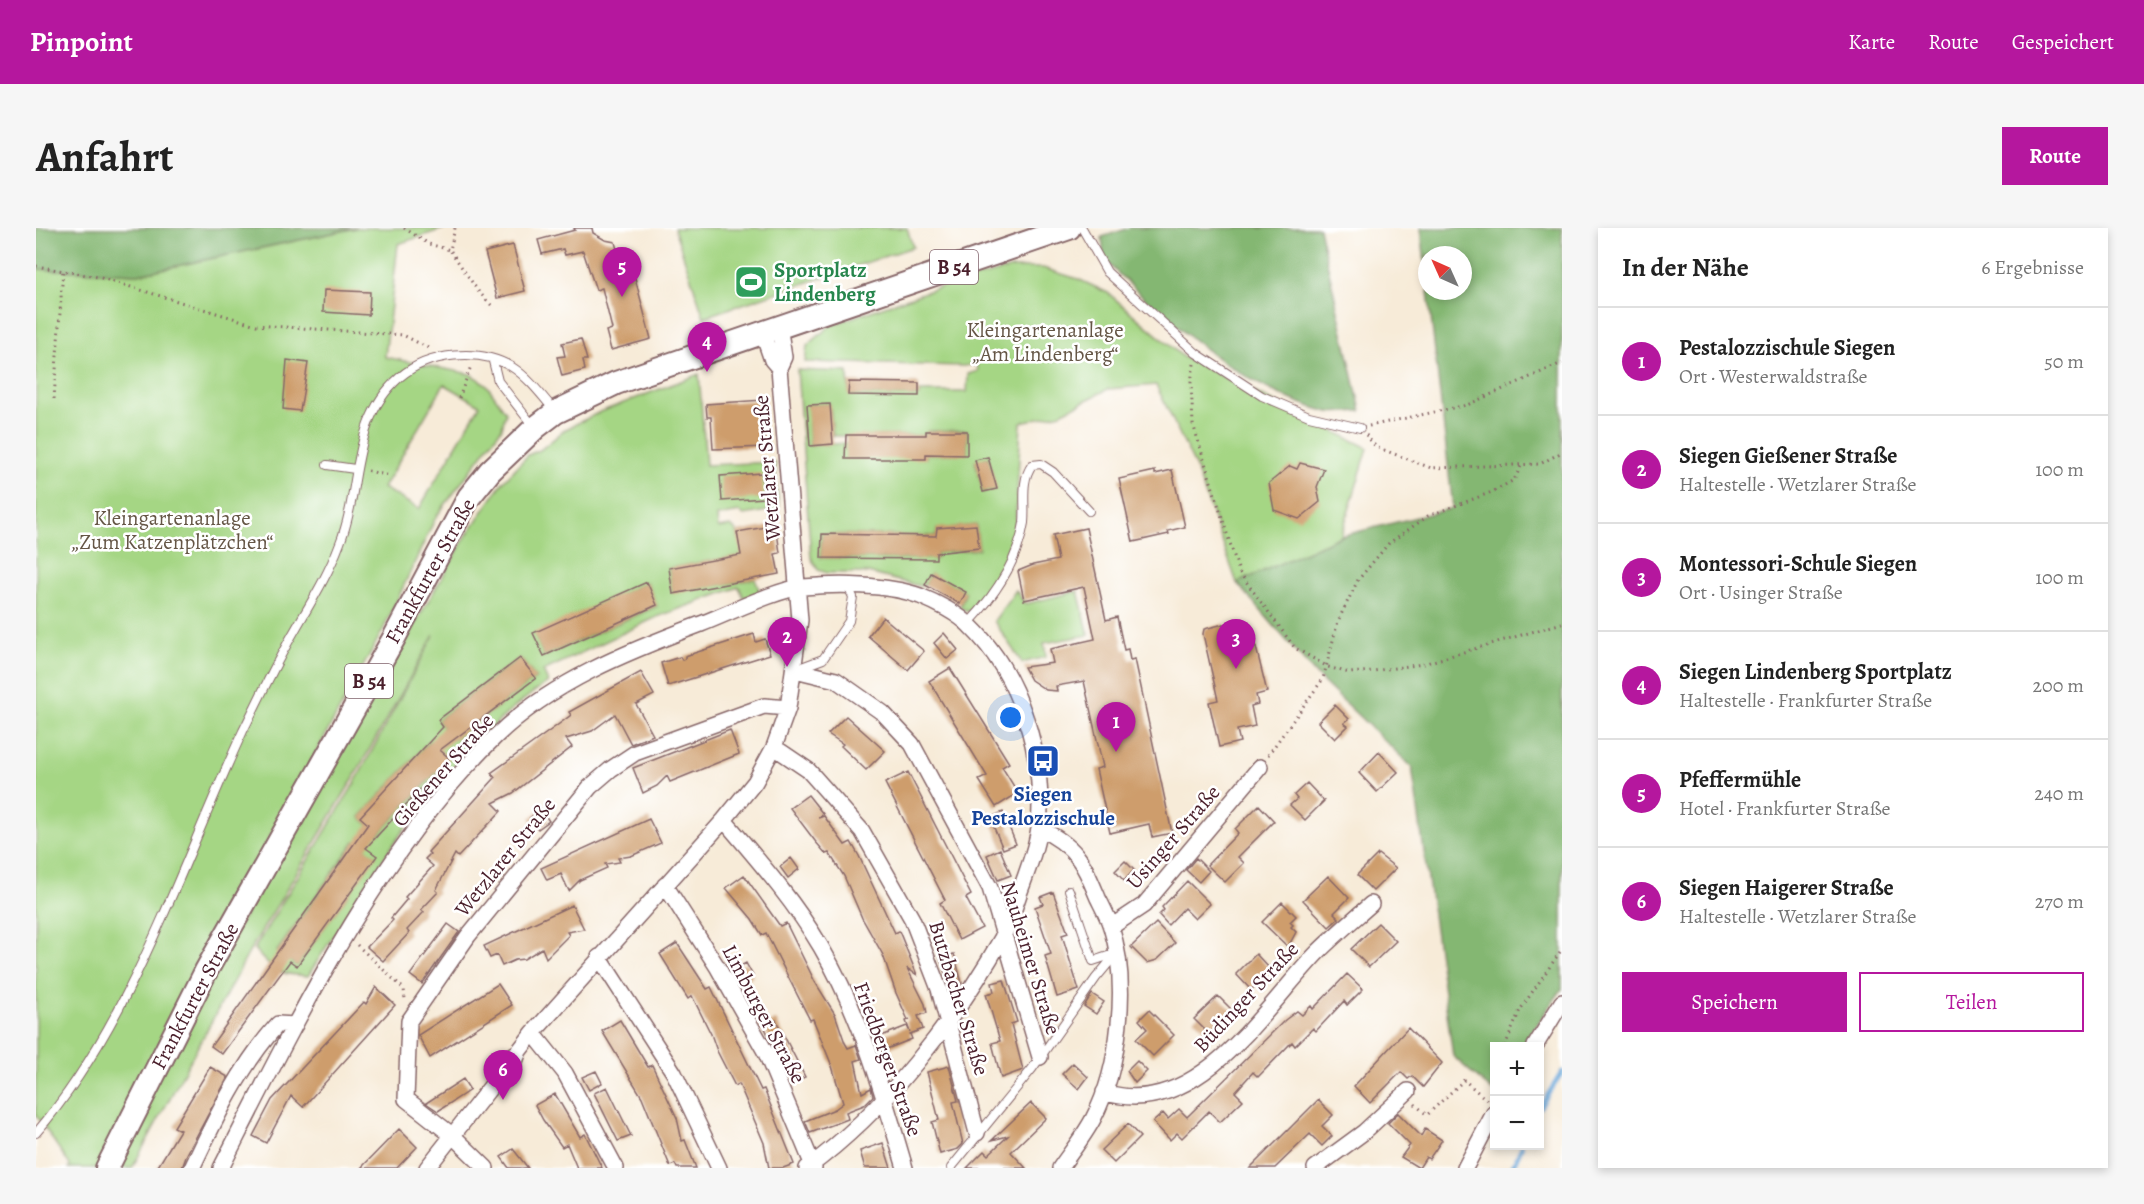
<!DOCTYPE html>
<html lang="de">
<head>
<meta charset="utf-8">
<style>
	:root { --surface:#fff; --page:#f6f6f6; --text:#222; --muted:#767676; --line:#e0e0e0; --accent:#b5179e }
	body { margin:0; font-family:Alegreya,serif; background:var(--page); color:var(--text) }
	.controls { position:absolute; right:18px; bottom:18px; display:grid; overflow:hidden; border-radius:0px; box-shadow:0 3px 9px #0003 }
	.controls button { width:54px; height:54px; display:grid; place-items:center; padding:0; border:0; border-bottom:2px solid var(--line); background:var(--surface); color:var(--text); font:30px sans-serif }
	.compass { position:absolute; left:1382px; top:18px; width:54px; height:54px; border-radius:50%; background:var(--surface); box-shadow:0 3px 9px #0003; rotate:315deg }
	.you { position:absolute; left:975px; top:490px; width:21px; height:21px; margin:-15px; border:4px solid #fff; border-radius:50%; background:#1a73e8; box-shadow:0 0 0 9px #1a73e833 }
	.badge { display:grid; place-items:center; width:39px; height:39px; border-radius:50%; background:var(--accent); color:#fff; font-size:20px; font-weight:700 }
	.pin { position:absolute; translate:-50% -50px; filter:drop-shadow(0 2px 3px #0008) }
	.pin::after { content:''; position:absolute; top:32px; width:21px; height:18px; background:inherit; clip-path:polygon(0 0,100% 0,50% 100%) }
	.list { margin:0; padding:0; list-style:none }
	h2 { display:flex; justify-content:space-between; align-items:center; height:78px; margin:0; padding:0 24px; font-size:26px }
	h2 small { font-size:20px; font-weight:400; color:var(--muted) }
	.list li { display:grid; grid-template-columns:39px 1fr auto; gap:18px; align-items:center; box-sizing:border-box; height:108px; padding:0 24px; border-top:2px solid var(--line) }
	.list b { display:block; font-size:22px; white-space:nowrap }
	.list p { margin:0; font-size:20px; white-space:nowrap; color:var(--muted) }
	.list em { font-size:20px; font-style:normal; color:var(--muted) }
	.actions { display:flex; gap:12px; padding:18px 24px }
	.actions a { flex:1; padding:14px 0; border:2px solid var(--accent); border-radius:0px; text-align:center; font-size:21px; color:var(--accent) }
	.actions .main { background:var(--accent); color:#fff }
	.map { position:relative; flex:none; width:1526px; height:940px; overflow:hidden; border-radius:0px }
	header { display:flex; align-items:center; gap:36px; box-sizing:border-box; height:84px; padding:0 30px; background:var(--accent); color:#fff }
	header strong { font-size:28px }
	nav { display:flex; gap:33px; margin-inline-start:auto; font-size:21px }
	.intro { display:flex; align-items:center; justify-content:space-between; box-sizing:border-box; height:144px; padding:0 36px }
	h1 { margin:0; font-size:42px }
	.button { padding:15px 27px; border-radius:0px; background:var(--accent); color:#fff; font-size:21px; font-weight:700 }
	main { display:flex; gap:36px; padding:0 36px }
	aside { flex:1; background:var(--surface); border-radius:0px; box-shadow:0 3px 9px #0003 }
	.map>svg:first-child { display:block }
</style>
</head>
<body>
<header>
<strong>Pinpoint</strong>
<nav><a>Karte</a><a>Route</a><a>Gespeichert</a></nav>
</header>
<div class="intro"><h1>Anfahrt</h1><a class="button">Route</a></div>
<main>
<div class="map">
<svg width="1526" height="940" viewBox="0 0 1526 940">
	<rect width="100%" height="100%" fill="#fff"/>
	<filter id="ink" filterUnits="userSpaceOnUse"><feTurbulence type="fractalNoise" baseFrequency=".0167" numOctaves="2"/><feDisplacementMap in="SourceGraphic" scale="12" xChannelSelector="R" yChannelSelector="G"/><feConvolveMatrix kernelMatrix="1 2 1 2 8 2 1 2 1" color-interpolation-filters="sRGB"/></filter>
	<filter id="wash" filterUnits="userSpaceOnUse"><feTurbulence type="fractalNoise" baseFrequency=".008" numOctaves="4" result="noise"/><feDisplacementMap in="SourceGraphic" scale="24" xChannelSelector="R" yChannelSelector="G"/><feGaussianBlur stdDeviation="1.35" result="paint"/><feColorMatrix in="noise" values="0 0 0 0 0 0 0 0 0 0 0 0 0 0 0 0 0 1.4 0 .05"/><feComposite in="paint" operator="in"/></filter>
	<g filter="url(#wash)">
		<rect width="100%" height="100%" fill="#f7ebd8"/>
		<path fill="#a5d684" stroke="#787a58" stroke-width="1.5" fill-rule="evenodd" d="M320,0H410L362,16L349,129L434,146L450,156L470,184L466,200L400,289L347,402L163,739L63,940H33L34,937L0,887V41L102,46ZM408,156L444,177L383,281L347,260Z
			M638,0H871L877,19L668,89Z
			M976,40H1007L1042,51L1072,65L1147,129L1332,220L1305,308L1201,355L1159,238L1120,157L1072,161L1025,185L985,194L978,321L960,354L937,383L933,384L924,379L930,364L895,346L889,357L884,358L832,345H791L782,342L775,330L761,142L812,144L813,167L883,168V164H931L932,146L942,143L941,136L928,138L769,134L771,118L795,97L901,60ZM794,176L797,208L890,207L891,203L931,202V226H890V230L810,215L774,218L772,177ZM952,229L960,261L947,264L939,233ZM940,297L943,321L900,325V331L785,330L786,306L900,308L901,301Z
			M663,146L670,237L739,234L743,281L708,287L704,284L681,288L682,300L695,298L701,304L704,316L742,309L713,326L633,340L637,365L719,351L724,364L708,370L703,359L621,389L507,443L512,454C407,525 339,643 272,748C242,746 238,745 218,721L317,558L398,407L314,556L216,719L96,940H76L175,745L432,305L467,254L492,227L504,222L530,201L564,184ZM611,354L621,378L508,428L498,406ZM484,430L500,450L417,512L402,492ZM394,513L413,531L343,606L324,589ZM319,613L340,628L261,738L241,723Z
			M980,362L989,376L1042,363L1053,407L1008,415L1010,429L986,435L958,393Z"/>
		<path fill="#84b772" stroke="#676b4e" stroke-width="1.5" d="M0,0H320L102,46L0,41Z
			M1093,0H1283L1325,183C1315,183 1303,186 1293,184C1210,165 1128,90 1068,32L1066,9Z
			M1385,0H1526V761L1486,818H1458L1456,863L1417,828L1376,539L1281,448L1201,355L1305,308L1417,280L1392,63H1427V27H1391V55Z"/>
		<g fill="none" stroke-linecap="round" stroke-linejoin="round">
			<path stroke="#65a5d8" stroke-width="4.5" d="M1504,879L1526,844
				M1476,940L1486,918"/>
		</g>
		<g id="blocks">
			<path fill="#ce9d6c" d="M538,0H556L557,5L569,12L579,14L583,29L593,27L615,111L575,122L570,103L576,101L566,60L560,62L547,23L529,27L527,21L506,26L502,12L539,2Z
				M477,17L489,63L461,70L449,24Z
				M288,62L334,64L333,87L287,84Z
				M545,111L551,132H547L549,142L526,148L521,129L529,128L526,115Z
				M251,132L272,135L264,183L247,181Z
				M813,154L883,155V168L812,167Z
				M727,172L730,219L677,221L675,189H671L670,176Z
				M794,176L797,216L774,218L771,177Z
				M890,203H931V227L890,226V231H809L810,207H890Z
				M952,229L961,261L947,264L939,232Z
				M1264,235L1288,241L1281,259L1284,274L1263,291L1238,282L1233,255L1254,238L1261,241Z
				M1136,242L1149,299L1132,303L1133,306L1097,314L1083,251L1119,243V246Z
				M726,245L728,270L686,273L684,248Z
				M740,297L744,325L739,326L743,346L637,366L633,340L705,327L701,304Z
				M940,297L943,320L900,325V331L785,330L786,306L900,308L901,300Z
				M1050,300L1070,392L1081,389L1088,422L1092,421L1094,432L1099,431L1136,605L1116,609L1113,596L1074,605L1060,541L1067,539L1048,453L1020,458L1021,463L1010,462L995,452L988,439L1017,435L1014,421L1059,411L1048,359L988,372L982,343L997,337L1022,332L1017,307Z
				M895,345L930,364L924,376L889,357Z
				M611,354L621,377L508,428L497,405Z
				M847,389L888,423L872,442L832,408Z
				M1188,396L1192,412L1208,408L1210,418L1219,415L1231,464L1220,467L1222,476L1215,478L1219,498L1201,502L1204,514L1183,519L1173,474L1182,472L1167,406L1168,401Z
				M908,405L922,422L911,431L898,415Z
				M718,406L720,414L729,411L734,426L632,458L625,435L644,429L646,432L649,431V428Z
				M484,430L500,450L404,522L413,530L330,620L341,628L261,738L254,733L186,826L175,818L332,596L324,589L407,499L402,492Z
				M914,440L973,535L966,539L982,565L960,579L943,552L951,548L893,453Z
				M605,444L618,467L600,476L617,507L595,516L579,486L556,503L530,511L536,519L477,565L457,575L465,583L422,629L419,626L400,662L402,664L385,682L388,684L371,702L373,705L347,733L331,719L357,692L355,690L371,671L369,669L397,638L389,631L394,626L392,624L459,550L455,545L519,499L535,487L533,484Z
				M1299,477L1313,491L1308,495L1312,498L1299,511L1282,494Z
				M810,488L849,523L830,542L805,518L807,516L792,506Z
				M694,502L703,526L634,554L631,548L621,558L607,565L597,540Z
				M1343,524L1362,544L1341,564L1323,545Z
				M872,544L935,667L930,670L946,700L923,712L904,675L909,672L849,555Z
				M1271,555L1288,573L1269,592L1254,577L1261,571L1258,567Z
				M772,567L787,586L782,590L788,588L809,617L815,614L823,628L859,705L863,703L881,747L871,740L889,776L891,785L882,788L887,801L874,806L876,811L843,824L838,811L871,798L874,804L870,793L874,791L872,792L860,765L847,727L826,690L808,648L793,625L790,626L779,613L754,580Z
				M1223,577L1238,593L1202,629L1208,635L1189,654L1171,637L1202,605L1199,601Z
				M505,581L513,593L502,601L494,590Z
				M967,584L980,616L967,621L954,590Z
				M613,591L625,615L595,628L582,630L584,634L569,636L571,640L544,652L533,663L525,646L511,652L505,640Z
				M964,621L975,647L962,652L951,627Z
				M1342,626L1360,640L1337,663L1321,647Z
				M755,630L763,641L752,650L744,639Z
				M1160,630L1173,643L1163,654L1150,642Z
				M1089,633L1098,642L1088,653L1079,643Z
				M708,647L744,698L750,695L779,754L799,786L809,815L812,820L820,817L825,831L819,833L826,865L835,860L837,868L828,877L810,884L812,891L774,905L769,893L799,881L807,875L796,838L777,791L774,792L730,705L726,707L716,691L690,660Z
				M1292,648L1313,670L1298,685L1303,690L1293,699L1267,672Z
				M1151,653L1174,676L1159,691L1148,680L1132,697L1123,687L1128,682L1126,679Z
				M1017,664L1032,705L1026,707L1043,762L1021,769L1009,728L1015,726L999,679L1007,676L1004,669Z
				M1246,674L1260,688L1254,694L1257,697L1255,699L1260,704L1252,719L1226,694Z
				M536,677L548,701L531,704L533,707L510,730L506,720L488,731L479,732L466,738L461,727L454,730L448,718Z
				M1120,695L1139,715L1121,732L1111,735L1095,719Z
				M1342,695L1360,713L1333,739L1315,721Z
				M412,696L423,704L386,756L374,747Z
				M641,715L671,761L675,759L725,862L728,861L758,936L747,940H733L728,915L703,856L699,858L681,823L675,806L656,768L652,771L624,726Z
				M918,726L926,755L917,770L904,730Z
				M1220,726L1235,742L1215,762L1200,746Z
				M710,735L717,748L704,755L697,742Z
				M1311,746L1327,761L1311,777L1308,773L1280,803L1277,800L1259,818L1256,814L1222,849L1217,844L1199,864L1207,872L1184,894L1173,883L1146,910L1141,905L1134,912L1117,894L1127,885L1132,891L1143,881L1151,889L1249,792L1261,783L1266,787L1275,778L1277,781Z
				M968,752L981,794L975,796L987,842L965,850L956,815L964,813L950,766L958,764L956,755Z
				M462,756L476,777L394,830L382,807Z
				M340,759L359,777L267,879L255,868L230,915L217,908L236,872L328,774L330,776Z
				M1056,766L1068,774L1060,786L1048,778Z
				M1182,768L1197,783L1173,806L1158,791Z
				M1113,782L1138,807L1117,828L1100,811L1111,801L1103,792Z
				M584,792L612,839L616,837L641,890L646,913L649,912L660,940H641L639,936L634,938L606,869L566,803Z
				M740,792L769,849L756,855L741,819H738L728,798Z
				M1372,800L1406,835L1387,859L1376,848L1372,851L1365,844L1334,875L1318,858Z
				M1101,833L1111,843L1099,855L1091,843Z
				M1037,835L1052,849L1043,861L1026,846Z
				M913,838L922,873L917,874L927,916L922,921L904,926L896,894L903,892L891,844Z
				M174,839L192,849L151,926L146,940H121L144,902L138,899Z
				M560,843L566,855L553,862L546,849Z
				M427,851L434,862L428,866L402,883L390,875Z
				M571,859L595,908L582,913L558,865Z
				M519,866L544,909L549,906L566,940H541L531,916L526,919L507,892L499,877Z
				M1282,872L1297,887L1286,898L1296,908L1286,918L1274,906L1239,940H1214Z
				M995,875L1010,890L975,924L990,940H931L948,923L952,927L972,908L956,912Z
				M1362,885L1385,908L1389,901L1406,912L1393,931L1390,929L1383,940L1365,929L1374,917L1352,895Z
				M1092,896L1104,909L1078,935L1065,922Z
				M363,901L381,919L361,940H325Z
				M847,915L855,940H829L824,923Z
				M477,921L481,926L492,940H473L465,929Z"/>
		</g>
	</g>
	<g filter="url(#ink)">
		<use href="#blocks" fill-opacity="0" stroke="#876668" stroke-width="1.5"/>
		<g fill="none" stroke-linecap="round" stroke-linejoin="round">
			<g stroke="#876668" stroke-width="10">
				<path id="lane" d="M1046,0L1071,44L1160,125L1226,168L1273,188L1324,200
					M457,133L462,153L498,199
					M291,237L319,241
					M933,395C958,368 982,333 988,295C990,276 984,253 996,237L1005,236L1017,244L1053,283
					M763,440L787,431L813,393L817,369L812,359
					M0,905C96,794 145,636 207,503C221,475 234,447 249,420C268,385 290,353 304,315C326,259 314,192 364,149C392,125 443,119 476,139C492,149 507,169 519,183
					M915,940L996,841L1060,750L1081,725L1057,733L1033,662"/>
			</g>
			<g stroke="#876668" stroke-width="18">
				<path id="street" d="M726,103L736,132L743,140
					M759,442L800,452L847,485L876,516L954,660L1004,829
					M738,519L772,542L826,603L876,691L903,761L941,905
					M688,592C722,632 758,673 785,719C825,787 847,865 869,940
					M1003,600C1041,619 1046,632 1062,670C1067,680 1072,689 1075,699C1093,754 1084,840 1057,891C1048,908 1035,924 1024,940
					M629,657L682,740L730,825L778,940
					M1075,699L1108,677L1224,539
					M563,729L638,845L683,940
					M497,805L529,845L580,940
					M1499,818L1526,774
					M457,856L475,844L483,823L497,805L688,592L719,554L738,519L752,480L764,392L743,140L748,129L743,98
					M1068,864C1160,894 1227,781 1281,725C1298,708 1317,692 1335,676
					M156,940C179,891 205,837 242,796L259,797
					M185,940C259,795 342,623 459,509C515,454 593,423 665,396C691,386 742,361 767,359C802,356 851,356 884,368C899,374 923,386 934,398C985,447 1009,530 1003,599C1001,618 993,638 987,655C980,673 975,694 966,710C919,793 848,884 771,940
					M391,940L457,856L465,836L483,823
					M450,940L417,908L370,871L373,793L432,708L554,559L575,541L599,525L728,478L752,480
					M1279,940L1328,904L1372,863
					M1429,940L1458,885"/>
			</g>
			<g stroke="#876668" stroke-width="26">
				<path id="primary" d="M71,940L170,743L358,410L433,269L454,243L499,200L520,184L580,155L1033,0"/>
			</g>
			<path stroke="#876668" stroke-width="3" stroke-dasharray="1.5 4.5" stroke-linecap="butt" d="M368,0L393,16L414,22
				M419,0L414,22L442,63L457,79
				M0,38L62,49L220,97L367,107L394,121
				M1158,136L1155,154L1157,196L1203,344L1259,420L1292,439L1313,445L1337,443L1387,436L1526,395
				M423,170L435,138
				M18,171L27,41
				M1333,198L1431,177L1526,135
				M1330,207L1340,219L1395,240L1504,236L1526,224
				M332,243L354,248
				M1232,527L1287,451L1302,393L1322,352L1353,315L1392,288L1456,264L1478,252L1486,236
				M321,717L368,761L369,771
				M1469,818L1484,782L1526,721
				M1379,876L1391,887L1428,852L1452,873"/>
			<use href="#lane" stroke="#fff" stroke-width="8"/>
			<use href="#street" stroke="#fff" stroke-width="15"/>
			<use href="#primary" stroke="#fff" stroke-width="22"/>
		</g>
	</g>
	<defs>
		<g id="stadium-square" transform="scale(1.725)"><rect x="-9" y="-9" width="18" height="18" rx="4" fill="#2e9e5b" stroke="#fff"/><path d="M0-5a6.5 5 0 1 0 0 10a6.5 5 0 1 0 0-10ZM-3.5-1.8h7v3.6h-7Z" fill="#fff"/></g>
		<g id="bus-square" transform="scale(1.725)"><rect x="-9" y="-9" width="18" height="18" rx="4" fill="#1a4fb4" stroke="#fff"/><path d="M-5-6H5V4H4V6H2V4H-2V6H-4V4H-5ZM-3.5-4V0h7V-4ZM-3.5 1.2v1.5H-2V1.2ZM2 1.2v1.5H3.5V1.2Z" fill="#fff"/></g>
	</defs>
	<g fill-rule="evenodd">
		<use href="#stadium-square" x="715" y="54"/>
		<use href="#bus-square" x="1007" y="533"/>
	</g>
	<g text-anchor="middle" stroke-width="5" stroke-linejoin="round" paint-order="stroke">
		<g fill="#fff" stroke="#80626b" stroke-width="1.5">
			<rect x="894" y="22" width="48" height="34" rx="4.5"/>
			<rect x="309" y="436" width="48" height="34" rx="4.5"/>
		</g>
		<g font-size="20" font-weight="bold" fill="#4a1f2b">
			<text x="918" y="46">B 54</text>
			<text x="333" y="460">B 54</text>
		</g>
		<g font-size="21" font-weight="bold" fill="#27864d" stroke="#fff" text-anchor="start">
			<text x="738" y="49">Sportplatz<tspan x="738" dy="24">Lindenberg</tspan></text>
		</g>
		<g font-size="21" fill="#655646" stroke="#fff">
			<text x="1009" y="109">Kleingartenanlage<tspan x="1009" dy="24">„Am Lindenberg“</tspan></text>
			<text x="136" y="297">Kleingartenanlage<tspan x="136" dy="24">„Zum Katzenplätzchen“</tspan></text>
		</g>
		<g font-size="21" fill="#4a1f2b" stroke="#fff">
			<text transform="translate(731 240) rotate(-95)" y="7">Wetzlarer Straße</text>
			<text transform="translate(394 343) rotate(-61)" y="7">Frankfurter Straße</text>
			<text transform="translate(407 542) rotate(-49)" y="7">Gießener Straße</text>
			<text transform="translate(1137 609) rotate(-49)" y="7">Usinger Straße</text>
			<text transform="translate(469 629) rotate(-51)" y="7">Wetzlarer Straße</text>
			<text transform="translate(995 730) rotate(73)" y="7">Nauheimer Straße</text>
			<text transform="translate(159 768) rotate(-62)" y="7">Frankfurter Straße</text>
			<text transform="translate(1210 769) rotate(-47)" y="7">Büdinger Straße</text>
			<text transform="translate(923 770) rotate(73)" y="7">Butzbacher Straße</text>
			<text transform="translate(728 786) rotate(62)" y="7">Limburger Straße</text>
			<text transform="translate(852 831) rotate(70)" y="7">Friedberger Straße</text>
		</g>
		<g font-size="21" font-weight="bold" fill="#164399" stroke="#fff">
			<text x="1007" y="573">Siegen<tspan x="1007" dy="24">Pestalozzischule</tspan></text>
		</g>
	</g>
</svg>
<div class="controls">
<button>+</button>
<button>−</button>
</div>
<svg class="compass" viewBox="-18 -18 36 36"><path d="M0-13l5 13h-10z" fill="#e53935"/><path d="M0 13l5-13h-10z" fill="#767676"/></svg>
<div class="you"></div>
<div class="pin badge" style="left:1080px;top:524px">1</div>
<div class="pin badge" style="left:751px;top:439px">2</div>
<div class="pin badge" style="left:1200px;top:441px">3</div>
<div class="pin badge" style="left:671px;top:144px">4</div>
<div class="pin badge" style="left:586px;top:69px">5</div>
<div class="pin badge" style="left:467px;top:872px">6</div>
</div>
<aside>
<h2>In der Nähe<small>6 Ergebnisse</small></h2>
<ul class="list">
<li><span class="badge">1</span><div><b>Pestalozzischule Siegen</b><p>Ort · Westerwaldstraße</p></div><em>50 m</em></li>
<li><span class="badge">2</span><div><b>Siegen Gießener Straße</b><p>Haltestelle · Wetzlarer Straße</p></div><em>100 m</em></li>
<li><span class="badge">3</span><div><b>Montessori-Schule Siegen</b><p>Ort · Usinger Straße</p></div><em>100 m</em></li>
<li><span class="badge">4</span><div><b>Siegen Lindenberg Sportplatz</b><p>Haltestelle · Frankfurter Straße</p></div><em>200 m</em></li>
<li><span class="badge">5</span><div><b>Pfeffermühle</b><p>Hotel · Frankfurter Straße</p></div><em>240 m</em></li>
<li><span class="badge">6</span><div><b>Siegen Haigerer Straße</b><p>Haltestelle · Wetzlarer Straße</p></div><em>270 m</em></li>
</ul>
<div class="actions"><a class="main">Speichern</a><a>Teilen</a></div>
</aside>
</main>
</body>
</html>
